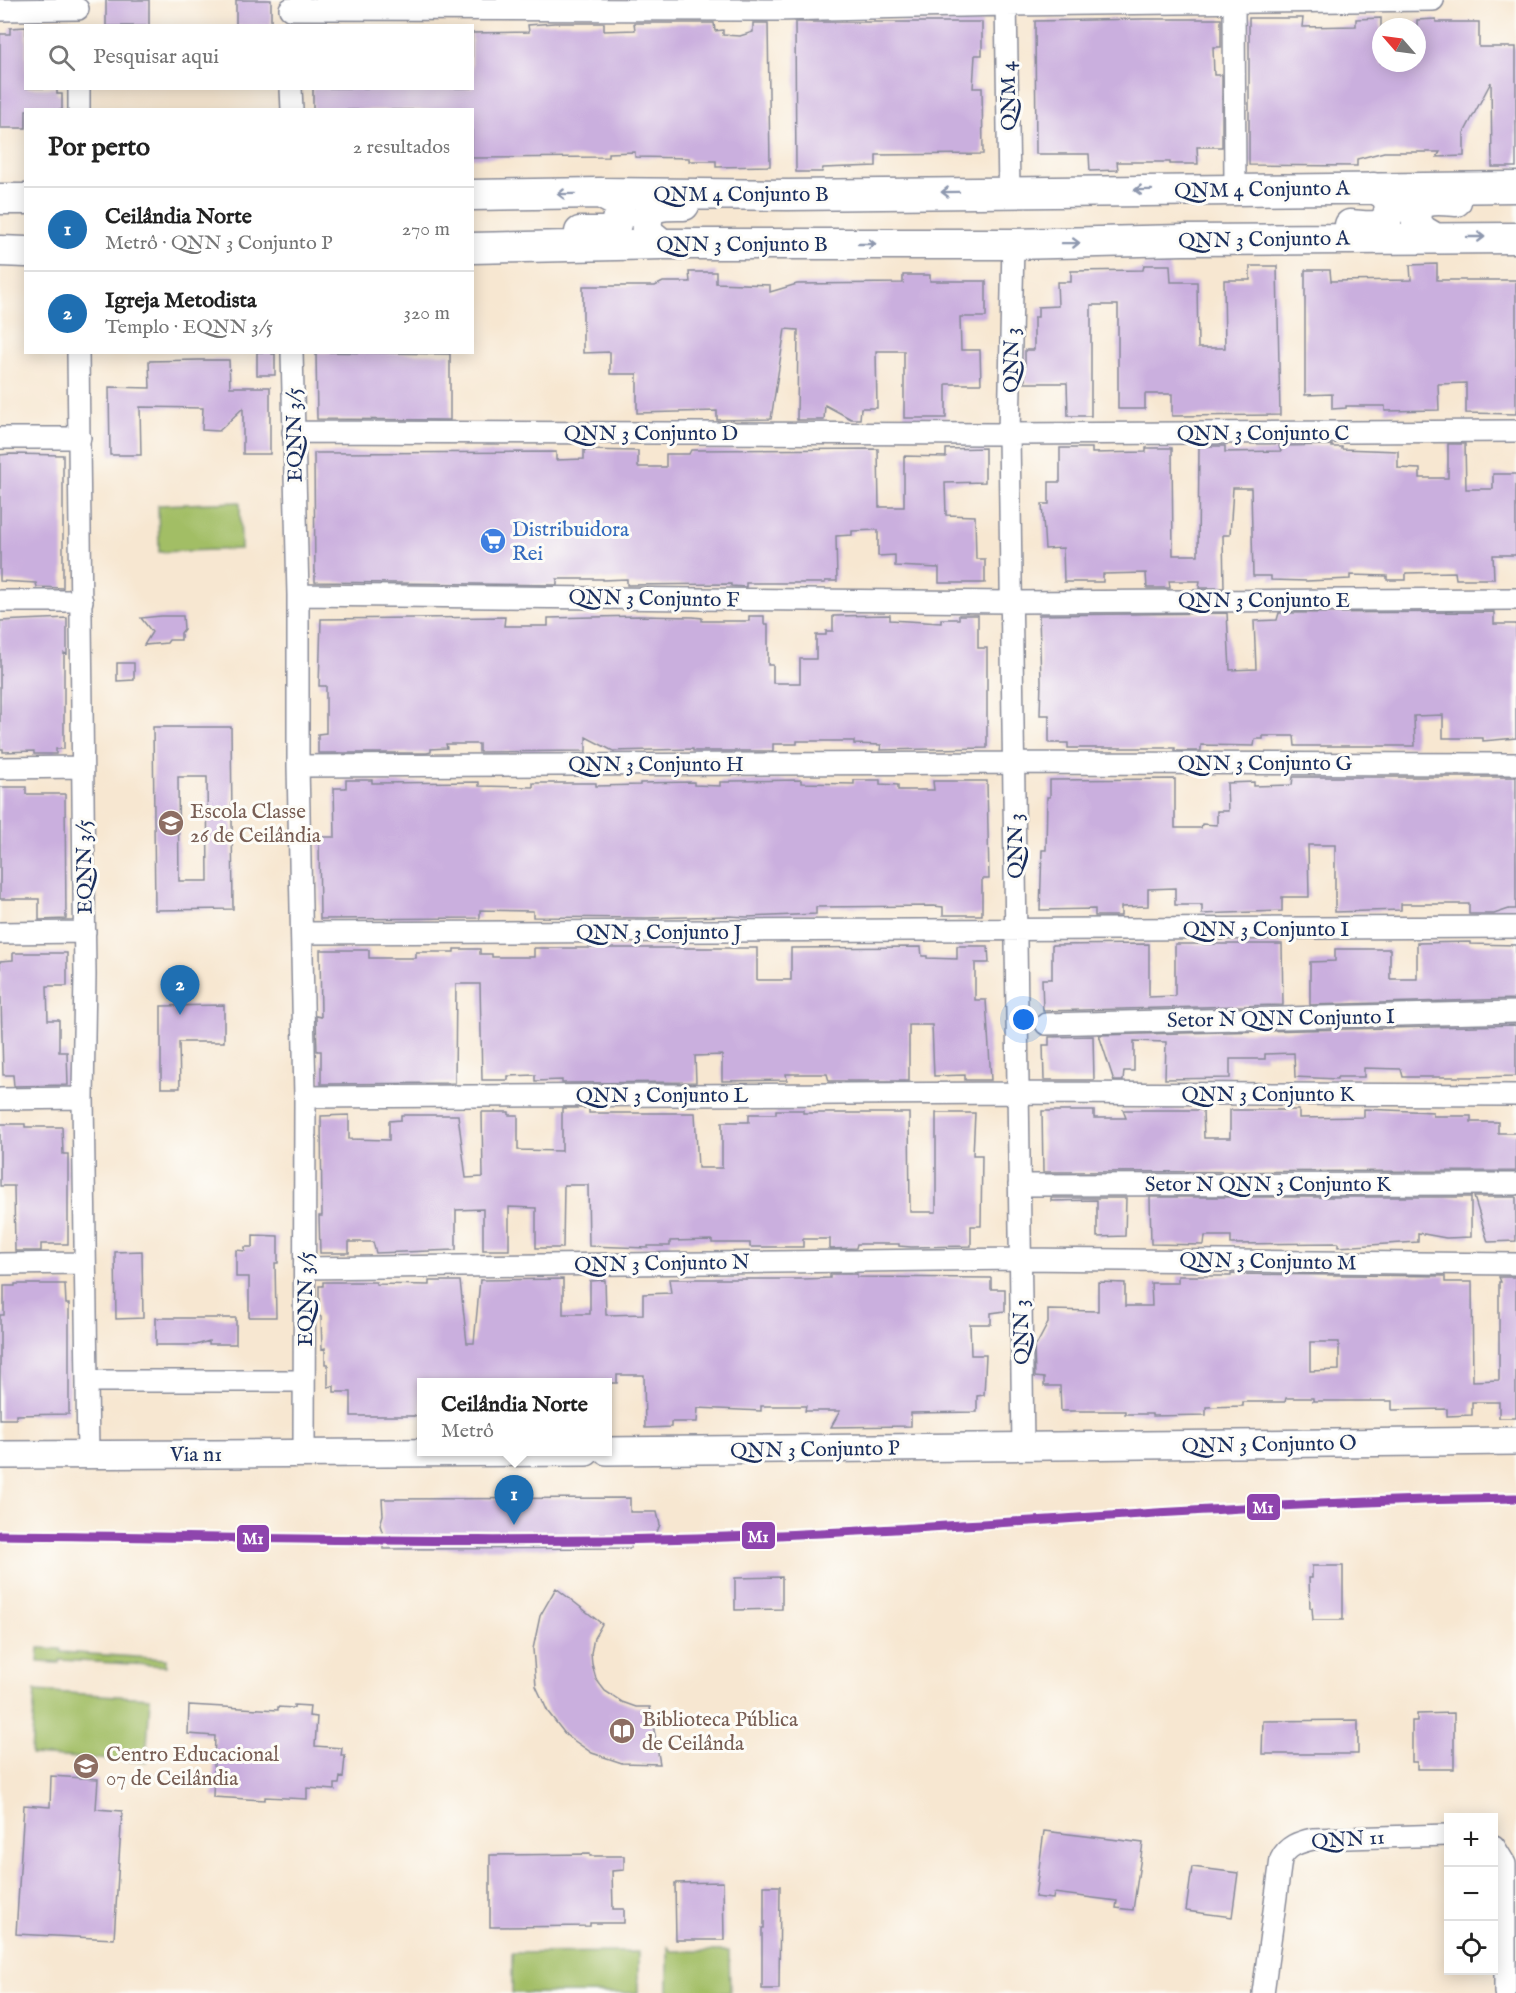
<!DOCTYPE html>
<html lang="pt">
<head>
<meta charset="utf-8">
<style>
	:root { --surface:#fff; --page:#f6f6f6; --text:#222; --muted:#767676; --line:#e0e0e0; --accent:#1f6fb2 }
	body { margin:0; font-family:"IM FELL English",serif; background:var(--page); color:var(--text) }
	.controls { position:absolute; right:18px; bottom:18px; display:grid; overflow:hidden; border-radius:0px; box-shadow:0 3px 15px #0003 }
	.controls button { width:54px; height:54px; display:grid; place-items:center; padding:0; border:0; border-bottom:2px solid var(--line); background:var(--surface); color:var(--text); font:30px sans-serif }
	.compass { position:absolute; left:1372px; top:18px; width:54px; height:54px; border-radius:50%; background:var(--surface); box-shadow:0 3px 15px #0003; rotate:298deg }
	.you { position:absolute; left:1024px; top:1020px; width:21px; height:21px; margin:-15px; border:4px solid #fff; border-radius:50%; background:#1a73e8; box-shadow:0 0 0 9px #1a73e833 }
	.badge { display:grid; place-items:center; width:39px; height:39px; border-radius:50%; background:var(--accent); color:#fff; font-size:20px; font-weight:700 }
	.pin { position:absolute; translate:-50% -50px; filter:drop-shadow(0 2px 3px #0008) }
	.pin::after { content:''; position:absolute; top:32px; width:21px; height:18px; background:inherit; clip-path:polygon(0 0,100% 0,50% 100%) }
	.popup { position:absolute; left:417px; top:1378px; width:195px; height:78px; box-sizing:border-box; display:grid; place-content:center; border-radius:0px; background:var(--surface); filter:drop-shadow(0 2px 4px #0005); font-size:20px; white-space:nowrap; color:var(--muted) }
	.popup b { font-size:22px; color:var(--text) }
	.popup::after { content:''; position:absolute; left:50%; top:100%; margin-left:-12px; border:12px solid transparent; border-top-color:var(--surface) }
	.list { margin:0; padding:0; list-style:none }
	h2 { display:flex; justify-content:space-between; align-items:center; height:78px; margin:0; padding:0 24px; font-size:26px }
	h2 small { font-size:20px; font-weight:400; color:var(--muted) }
	.list li { display:grid; grid-template-columns:39px 1fr auto; gap:18px; align-items:center; box-sizing:border-box; height:84px; padding:0 24px; border-top:2px solid var(--line) }
	.list b { display:block; font-size:22px; white-space:nowrap }
	.list p { margin:0; font-size:20px; white-space:nowrap; color:var(--muted) }
	.list em { font-size:20px; font-style:normal; color:var(--muted) }
	.icon { flex:none; width:33px; height:33px; fill:none; stroke:currentColor; stroke-width:2; stroke-linecap:round; stroke-linejoin:round }
	.map { position:relative; flex:none; width:1516px; height:1993px; overflow:hidden }
	.search { position:absolute; background:var(--surface); box-shadow:0 3px 15px #0003; left:24px; top:24px; width:450px; height:66px; display:flex; align-items:center; gap:15px; box-sizing:border-box; padding:0 21px; border-radius:0px; color:var(--muted); font-size:22px }
	.panel { position:absolute; background:var(--surface); box-shadow:0 3px 15px #0003; left:24px; top:108px; width:450px; height:246px; border-radius:0px }
	.map>svg:first-child { display:block }
</style>
</head>
<body>
<div class="map">
<svg width="1516" height="1993" viewBox="0 0 1516 1993">
	<rect width="100%" height="100%" fill="#fdfcf7"/>
	<filter id="ink" filterUnits="userSpaceOnUse"><feTurbulence type="fractalNoise" baseFrequency=".0167" numOctaves="2"/><feDisplacementMap in="SourceGraphic" scale="12" xChannelSelector="R" yChannelSelector="G"/><feConvolveMatrix kernelMatrix="1 2 1 2 8 2 1 2 1" color-interpolation-filters="sRGB"/></filter>
	<filter id="wash" filterUnits="userSpaceOnUse"><feTurbulence type="fractalNoise" baseFrequency=".008" numOctaves="4" result="noise"/><feDisplacementMap in="SourceGraphic" scale="24" xChannelSelector="R" yChannelSelector="G"/><feGaussianBlur stdDeviation="1.35" result="paint"/><feColorMatrix in="noise" values="0 0 0 0 0 0 0 0 0 0 0 0 0 0 0 0 0 1.4 0 .05"/><feComposite in="paint" operator="in"/></filter>
	<g filter="url(#wash)">
		<rect width="100%" height="100%" fill="#f7e7d1"/>
		<path fill="#a2be65" stroke="#5e7662" stroke-width="1.5" d="M240,502L241,549L159,552L158,505Z
			M39,1648L60,1649L61,1652L166,1659V1666L60,1660L59,1663L38,1662Z
			M35,1691L150,1698L146,1762L31,1755Z
			M668,1947L672,1951H729L730,1993H668Z
			M638,1952V1993H512V1953Z"/>
		<g id="blocks">
			<path fill="#caafde" fill-rule="evenodd" d="M106,0H149V26H106Z
				M236,0H271V26H236Z
				M1249,18H1303L1302,27L1356,26V19L1381,18V63H1417V20L1436,19V22H1479V47H1516V167H1492L1491,82L1464,133V156L1437,157L1440,152H1384L1357,159V166L1249,165Z
				M1142,19H1221V47H1213L1214,75H1222V147H1197L1198,164H1170V162H1117L1118,170L1090,171L1089,154H1036L1035,21Z
				M795,22H982V55H975L973,88H982L983,154L876,155V166L823,168L822,172H796Z
				M554,23H604V31L635,30L634,23H714L715,31L723,30V35L740,36L753,32V23H768L770,166L716,167V161H689V158L635,157V152L608,153V157L472,158V110H313V88H472V33L529,32L528,25Z
				M26,27V88H57V94H62V110H26V128H0V34H10V28Z
				M1437,264V280H1516V414L1466,413V383L1438,384L1439,410L1385,411V406H1346V408L1332,409V394L1305,395V270H1330L1331,281L1411,280L1410,265Z
				M1144,265H1170L1171,282H1197L1198,348H1225L1224,280H1250V266H1277L1280,415L1172,416V394H1145V409H1118V305H1091V416H1068L1067,383H1025V350H1034V317H1038V307L1058,306L1057,282H1071V271L1143,270Z
				M689,272H716V283L770,285V292L797,284L903,283V275H930V281H986V317H960L961,350H980L981,384H946V418H904V351H876L877,408H861L860,419H851L825,405L824,420H797L798,330L785,329L771,419L717,420V411L637,413V374H610V352L583,353V286H655L663,282H690Z
				M257,352H272V354H275V375H257Z
				M316,352L450,354V420L317,419Z
				M199,360H229L230,387H270V454H243V408L219,431L202,430L203,408L140,407L141,455H110L109,387L150,388L149,361Z
				M1448,444H1465L1466,489H1493V474H1516V555H1493L1494,579H1456L1455,572L1406,573V580H1387V576L1350,575V579L1307,581L1271,580V576H1253L1251,488H1233L1230,535H1223L1224,588H1199L1200,581H1169L1170,588H1147L1146,573L1103,574V582H1064L1063,548L1045,549L1042,504H1049V482H1060V448H1092V453L1146,452V448H1172L1173,555H1198L1199,446H1225V452L1281,451L1279,446L1332,445V447H1342V449L1398,451V468L1420,469V478H1448Z
				M985,448V482L945,483L946,515L975,516L976,559H985V583H939V568L895,566V555L878,556V530L852,531V535L836,536L837,581H825V583H746V587L731,586V584L627,585V579L603,580V579H557V585L315,582L314,453L556,452V460L584,459V450L638,451V467H666V454H689L691,450L878,449L879,507H904V456L946,457V449Z
				M10,454L63,455V588L37,587L36,583L0,581V455Z
				M1494,612V624H1516V738L1483,741V738H1443V715L1414,716L1415,746H1295L1294,736H1263V739H1255L1254,746L1201,745V751H1175V748H1068V743H1049V715H1040L1041,681L1039,615L1227,613L1230,670L1256,669L1254,621L1277,620L1279,613Z
				M890,615V620L941,623V619H959V615H978V648H987V748L880,750L881,745L854,744V741H797V744H773V751H693V749L613,751L586,737V751L479,752V744H446L447,748L431,749V752L427,753H318V734L326,733V686H319L321,619L505,617L504,626H548V618L639,616L693,617L702,618V621H749V616H764V624H768V665H773V683H800V659H816V635H826V631H833V616Z
				M161,616H183L184,629L181,633V640H169L167,643L144,645L152,632L141,618Z
				M67,618V654L64,653V749H56V754H34V751L3,752V749H0V621Z
				M117,663H134V680L117,681Z
				M153,727H231L233,909L155,910ZM178,777H207L208,881H179Z
				M1293,777H1516V909H1509L1494,914H1469V904H1401V910L1335,912V845H1308L1309,897H1282V911L1202,914V905H1175V888L1148,889V906L1121,907V916H1095V909L1040,910L1042,850H1046L1047,797H1050V780L1175,779V828H1201L1202,824L1217,825V811H1228L1227,783L1254,782V786L1292,785Z
				M346,780H372V783L479,782V786L533,787V783H596V786L640,785V783L694,782V785L720,786V782H730V781L801,780V783L854,784V780H880V784L898,785V790H934L933,781H987L989,879H982V915H943V907L934,906L816,907V914L747,917L728,916L647,918L533,917V911L480,910V918L320,919L319,837H335L334,788H346Z
				M0,787H26V794H65L66,919L39,920V899H0Z
				M1470,942V944L1516,945V999L1310,1005V962L1335,961V949H1390V979H1417V943Z
				M1149,944V997L1175,996V944H1282L1283,1005L1043,1011L1042,979H1052V945Z
				M957,946H988L989,963H975V1000H986L991,1080H965V1075L934,1076L932,1025H909V1081H829L827,1074H786L787,1080L722,1081V1055L695,1056L696,1082L562,1083V1080L535,1081V1075L508,1076V1080H482L480,984H456L455,1083L321,1084V1051H317L316,1016L321,1017L320,950H369V958H416V952H454V949H480V954H492V957H534V948H757V980H791V948L921,947L922,956H927V958L957,959Z
				M13,953H67V986H47L48,1020H59V1052H67L68,1085L14,1086L13,1075H3L0,961L13,960Z
				M224,1005V1042H179L180,1088H161V1006Z
				M1516,1025V1076L1470,1077H1403L1401,1069L1364,1068V1077H1337V1079L1295,1077L1294,1053L1265,1054V1059H1230V1078L1165,1079L1166,1042L1134,1041V1071H1124L1123,1081H1114L1099,1035Z
				M1093,1036L1094,1080H1044L1043,1045H1049V1037Z
				M562,1108H589V1113H695L698,1168H722V1122H749V1114H776V1110H803V1113H909L910,1212H936V1113H975L973,1155H982L981,1226H971V1246L911,1247L899,1246V1244H857L856,1248L830,1249V1239H803V1247H750V1243H712V1240L670,1241V1246H648V1248L589,1246L588,1185H564L563,1248H536V1208L509,1207V1250H483V1209L456,1210V1250L376,1253L373,1242H349V1253H320L319,1216H322L321,1116L349,1115V1139L389,1140V1121L401,1120V1115H458L466,1178L483,1177L482,1112H509V1115H518V1150L562,1151Z
				M1364,1109L1433,1112V1116H1471V1122H1498V1133H1516V1171L1043,1172L1042,1111H1094V1118H1126L1123,1110H1203L1204,1138H1230V1110H1299V1118L1364,1117Z
				M0,1124H25V1127H62L63,1154H68V1244H41V1251H15L14,1186H0Z
				M1150,1197H1471V1237L1446,1238L1418,1233V1242L1338,1247V1243L1231,1244V1236H1205L1204,1245L1151,1244Z
				M1474,1197H1516V1241L1488,1242Z
				M1051,1198H1126L1125,1236L1097,1237V1200L1051,1201Z
				M253,1235L278,1236V1263H275L276,1317H249V1277H236V1250L245,1251V1247H253Z
				M142,1251L143,1318L116,1319L115,1252Z
				M830,1274H857V1277L991,1278V1289H1005V1311L991,1313V1324H970L971,1355H986L984,1395L977,1396V1412L911,1413V1426L831,1427L840,1411H805L806,1406H761V1411L698,1408L697,1422H671V1427L645,1428L644,1375H617V1383H421V1416H351V1392H334V1386L328,1387V1364H325V1348L322,1349L321,1317L319,1316V1286H323V1282H376V1284L429,1285V1281H460L467,1343H474L480,1280L563,1279V1314H590V1281L605,1280L606,1315L643,1314V1294L671,1293L669,1279H803L830,1278Z
				M1231,1274L1445,1276V1282H1472L1473,1381L1499,1380V1282H1501L1499,1277H1516V1418H1499V1402H1472V1415L1447,1416V1409L1392,1410V1401H1313V1398H1286L1285,1402H1243V1406L1206,1407V1415L1152,1416V1414H1125V1411H1061L1060,1386H1044V1378L1035,1377L1034,1344H1037L1048,1323V1310L1098,1311V1282L1125,1283V1306H1152L1151,1283H1178V1276H1231ZM1310,1342H1339V1370L1310,1371Z
				M15,1284H65L66,1304H69V1414L16,1415V1419H0V1315H4V1286H15Z
				M156,1318H236V1344H209V1341L196,1345H156Z
				M630,1498V1512H657L660,1525L656,1534H631V1548L383,1549V1534L380,1525L383,1515L382,1499Z
				M1312,1566H1343V1620H1313L1312,1608H1310L1309,1578H1312Z
				M782,1577V1609L735,1610V1578Z
				M556,1588L602,1624L594,1638L591,1653L592,1664L596,1679L605,1691L622,1702L636,1707H650L660,1764L622,1763L592,1753L566,1735L548,1712L536,1686L533,1649L540,1616Z
				M189,1705L278,1710V1707L294,1708V1705L310,1706L309,1716L317,1717L315,1746L342,1748L341,1756H345L343,1778L340,1777L339,1784H335V1790L307,1788V1799L265,1797V1800L213,1797L215,1736L188,1734Z
				M1454,1713V1769H1417V1762H1412V1721H1417V1714Z
				M1358,1720V1754H1262L1263,1721Z
				M51,1776L98,1779L96,1809L122,1811L114,1939L16,1934L24,1805L50,1807Z
				M1044,1831L1143,1843L1133,1910L1116,1908L1117,1901L1054,1893L1053,1899L1035,1897Z
				M590,1854V1856H624V1870L612,1871L613,1909H624V1923H590V1926L490,1927V1855Z
				M1192,1867L1238,1873L1232,1917L1186,1911Z
				M723,1882L724,1940H676L675,1883Z
				M764,1886H780L779,1989H762V1928H764Z"/>
		</g>
	</g>
	<g filter="url(#ink)">
		<use href="#blocks" fill-opacity="0" stroke="#898b98" stroke-width="1.5"/>
		<g fill="none" stroke-linecap="round" stroke-linejoin="round">
			<g stroke="#898b98" stroke-width="24">
				<path id="minor" d="M1006,0L1009,192
					M1234,2L1235,189
					M290,9L777,10L1006,5L1433,0
					M0,10L78,9
					M79,88V110
					M291,88L292,110
					M1013,244L1009,434L1023,1447
					M78,352L85,975L83,1098L88,1455
					M292,352L298,595V766L305,1097L304,1453
					M293,432L1009,434L1516,431
					M0,438H80
					M298,595L1011,602L1516,599
					M0,601H82
					M298,766L1014,763L1516,764
					M0,768L82,767
					M0,933L85,932
					M302,933L1516,927
					M1046,1024L1516,1012
					M305,1097L1019,1093L1516,1095
					M0,1099L83,1098
					M1019,1185L1516,1184
					M0,1264L85,1263
					M305,1268L1019,1259L1516,1264
					M88,1381H304
					M1494,1846L1505,1864V1993
					M1263,1993L1281,1859C1287,1846 1299,1842 1313,1839L1448,1835"/>
			</g>
			<g stroke="#898b98" stroke-width="30">
				<path id="tertiary" d="M607,1451L1516,1441
					M0,1455L586,1452"/>
			</g>
			<g stroke="#898b98" stroke-width="33">
				<path id="secondary" d="M472,195L600,193L788,195L1516,187
					M0,199H26
					M1350,225C1358,225 1371,228 1379,225C1388,222 1392,207 1388,200C1386,193 1379,191 1373,188
					M580,232H605L615,227L620,210L615,201L600,193
					M1433,237L1423,231L1417,224C1413,195 1437,200 1456,201
					M662,244L647,232C644,203 661,205 684,205
					M472,248L662,244H1013L1183,240L1516,238
					M0,251L26,252"/>
			</g>
			<use href="#minor" stroke="#fff" stroke-width="21"/>
			<use href="#tertiary" stroke="#fff" stroke-width="27"/>
			<use href="#secondary" stroke="#fff" stroke-width="30"/>
			<g stroke="#fdfcf7" stroke-width="14">
				<path id="metro-1" d="M0,1535C251,1537 503,1546 755,1536C1009,1526 1262,1501 1516,1498"/>
			</g>
			<use href="#metro-1" stroke="#8e44ad" stroke-width="9"/>
		</g>
		<defs><path id="oneway-shaft" d="M-6 0H5M1.5-3L5.5 0L1.5 3" fill="none" stroke-width="1.6" stroke-linecap="round" stroke-linejoin="round" transform="scale(1.5)"/></defs>
		<g stroke="#8d97ae">
			<use href="#oneway-shaft" transform="translate(1143 190) rotate(179)"/>
			<use href="#oneway-shaft" transform="translate(950 192) rotate(179)"/>
			<use href="#oneway-shaft" transform="translate(566 194) rotate(179)"/>
			<use href="#oneway-shaft" transform="translate(1476 237)"/>
			<use href="#oneway-shaft" transform="translate(1071 243) rotate(-1)"/>
			<use href="#oneway-shaft" transform="translate(867 244)"/>
		</g>
	</g>
	<defs>
		<g id="supermarket-disc" transform="scale(1.35)"><circle r="9.5" fill="#3f7fe0" stroke="#fdfcf7"/><path d="M-6-5.5h2.5l.6 2H6L4.5 2H-2.5L-4.4-4H-6ZM-1.5 3.2a1.3 1.3 0 1 0 .1 0ZM3 3.2a1.3 1.3 0 1 0 .1 0Z" fill="#fff"/></g>
		<g id="school-disc" transform="scale(1.35)"><circle r="9.5" fill="#8d6e63" stroke="#fdfcf7"/><path d="M0-5L7-2L0 1L-7-2ZM-4 1L0 2.5L4 1V4Q0 6-4 4Z" fill="#fff"/></g>
		<g id="library-disc" transform="scale(1.35)"><circle r="9.5" fill="#8d6e63" stroke="#fdfcf7"/><path d="M-6-4Q-3-5.5-.7-3.5V5Q-3 3-6 4ZM6-4Q3-5.5 .7-3.5V5Q3 3 6 4Z" fill="#fff"/></g>
	</defs>
	<g fill-rule="evenodd">
		<use href="#supermarket-disc" x="493" y="541"/>
		<use href="#school-disc" x="171" y="823"/>
		<use href="#library-disc" x="622" y="1731"/>
		<use href="#school-disc" x="86" y="1766"/>
	</g>
	<g text-anchor="middle" stroke-width="6" stroke-linejoin="round" paint-order="stroke">
		<g font-size="21" fill="#1b2f5e" stroke="#fdfcf7">
			<text transform="translate(1008 96) rotate(-91)" y="7">QNM 4</text>
			<text transform="translate(1262 189) rotate(-1)" y="7">QNM 4 Conjunto A</text>
			<text x="741" y="201">QNM 4 Conjunto B</text>
			<text transform="translate(1264 239) rotate(-1)" y="7">QNN 3 Conjunto A</text>
			<text x="742" y="251">QNN 3 Conjunto B</text>
			<text transform="translate(1011 360) rotate(-89)" y="7">QNN 3</text>
			<text x="651" y="440">QNN 3 Conjunto D</text>
			<text x="1263" y="440">QNN 3 Conjunto C</text>
			<text transform="translate(294 435) rotate(-91)" y="7">EQNN 3/5</text>
			<text transform="translate(654 598) rotate(1)" y="7">QNN 3 Conjunto F</text>
			<text x="1264" y="607">QNN 3 Conjunto E</text>
			<text x="1265" y="770">QNN 3 Conjunto G</text>
			<text x="656" y="771">QNN 3 Conjunto H</text>
			<text transform="translate(1015 846) rotate(-90)" y="7">QNN 3</text>
			<text transform="translate(84 867) rotate(-91)" y="7">EQNN 3/5</text>
			<text x="1266" y="936">QNN 3 Conjunto I</text>
			<text x="659" y="939">QNN 3 Conjunto J</text>
			<text transform="translate(1281 1018) rotate(-1)" y="7">Setor N QNN Conjunto I</text>
			<text x="1268" y="1101">QNN 3 Conjunto K</text>
			<text x="662" y="1102">QNN 3 Conjunto L</text>
			<text x="1268" y="1191">Setor N QNN 3 Conjunto K</text>
			<text transform="translate(1268 1261) rotate(1)" y="7">QNN 3 Conjunto M</text>
			<text transform="translate(662 1263) rotate(-1)" y="7">QNN 3 Conjunto N</text>
			<text transform="translate(305 1299) rotate(-90)" y="7">EQNN 3/5</text>
			<text transform="translate(1021 1332) rotate(-91)" y="7">QNN 3</text>
			<text transform="translate(1269 1444) rotate(-1)" y="7">QNN 3 Conjunto O</text>
			<text transform="translate(815 1449) rotate(-1)" y="7">QNN 3 Conjunto P</text>
			<text x="196" y="1461">Via n1</text>
			<text transform="translate(1348 1839) rotate(-4)" y="7">QNN 11</text>
		</g>
		<g font-size="21" fill="#366cbe" stroke="#fdfcf7" text-anchor="start">
			<text x="512" y="536">Distribuidora<tspan x="512" dy="24">Rei</tspan></text>
		</g>
		<g font-size="21" fill="#785e54" stroke="#fdfcf7" text-anchor="start">
			<text x="190" y="818">Escola Classe<tspan x="190" dy="24">26 de Ceilândia</tspan></text>
			<text x="642" y="1726">Biblioteca Pública<tspan x="642" dy="24">de Ceilânda</tspan></text>
			<text x="106" y="1761">Centro Educacional<tspan x="106" dy="24">07 de Ceilândia</tspan></text>
		</g>
	</g>
	<g stroke="#fdfcf7" stroke-width="2">
		<rect x="1246" y="1493" width="35" height="28" rx="6" fill="#8e44ad"/>
		<rect x="741" y="1521" width="35" height="29" rx="6" fill="#8e44ad"/>
		<rect x="236" y="1524" width="34" height="29" rx="6" fill="#8e44ad"/>
	</g>
	<g font-size="16" text-anchor="middle" font-weight="bold" fill="#fff">
		<text x="1263" y="1513">M1</text>
		<text x="758" y="1542">M1</text>
		<text x="253" y="1544">M1</text>
	</g>
</svg>
<div class="controls">
<button>+</button>
<button>−</button>
<button><svg class="icon" aria-label="locate" viewBox="0 0 24 24"><circle cx="12" cy="12" r="6"/><path d="M12 2v4M12 18v4M2 12h4M18 12h4"/></svg></button>
</div>
<svg class="compass" viewBox="-18 -18 36 36"><path d="M0-13l5 13h-10z" fill="#e53935"/><path d="M0 13l5-13h-10z" fill="#767676"/></svg>
<div class="you"></div>
<div class="pin badge" style="left:514px;top:1525px">1</div>
<div class="popup"><b>Ceilândia Norte</b>Metrô</div>
<div class="pin badge" style="left:180px;top:1015px">2</div>
<div class="search"><svg class="icon" aria-label="search" viewBox="0 0 24 24"><circle cx="10" cy="10" r="6"/><path d="M15 15l6 6"/></svg>Pesquisar aqui</div>
<section class="panel">
<h2>Por perto<small>2 resultados</small></h2>
<ul class="list">
<li><span class="badge">1</span><div><b>Ceilândia Norte</b><p>Metrô · QNN 3 Conjunto P</p></div><em>270 m</em></li>
<li><span class="badge">2</span><div><b>Igreja Metodista</b><p>Templo · EQNN 3/5</p></div><em>320 m</em></li>
</ul>
</section>
</div>
</body>
</html>
